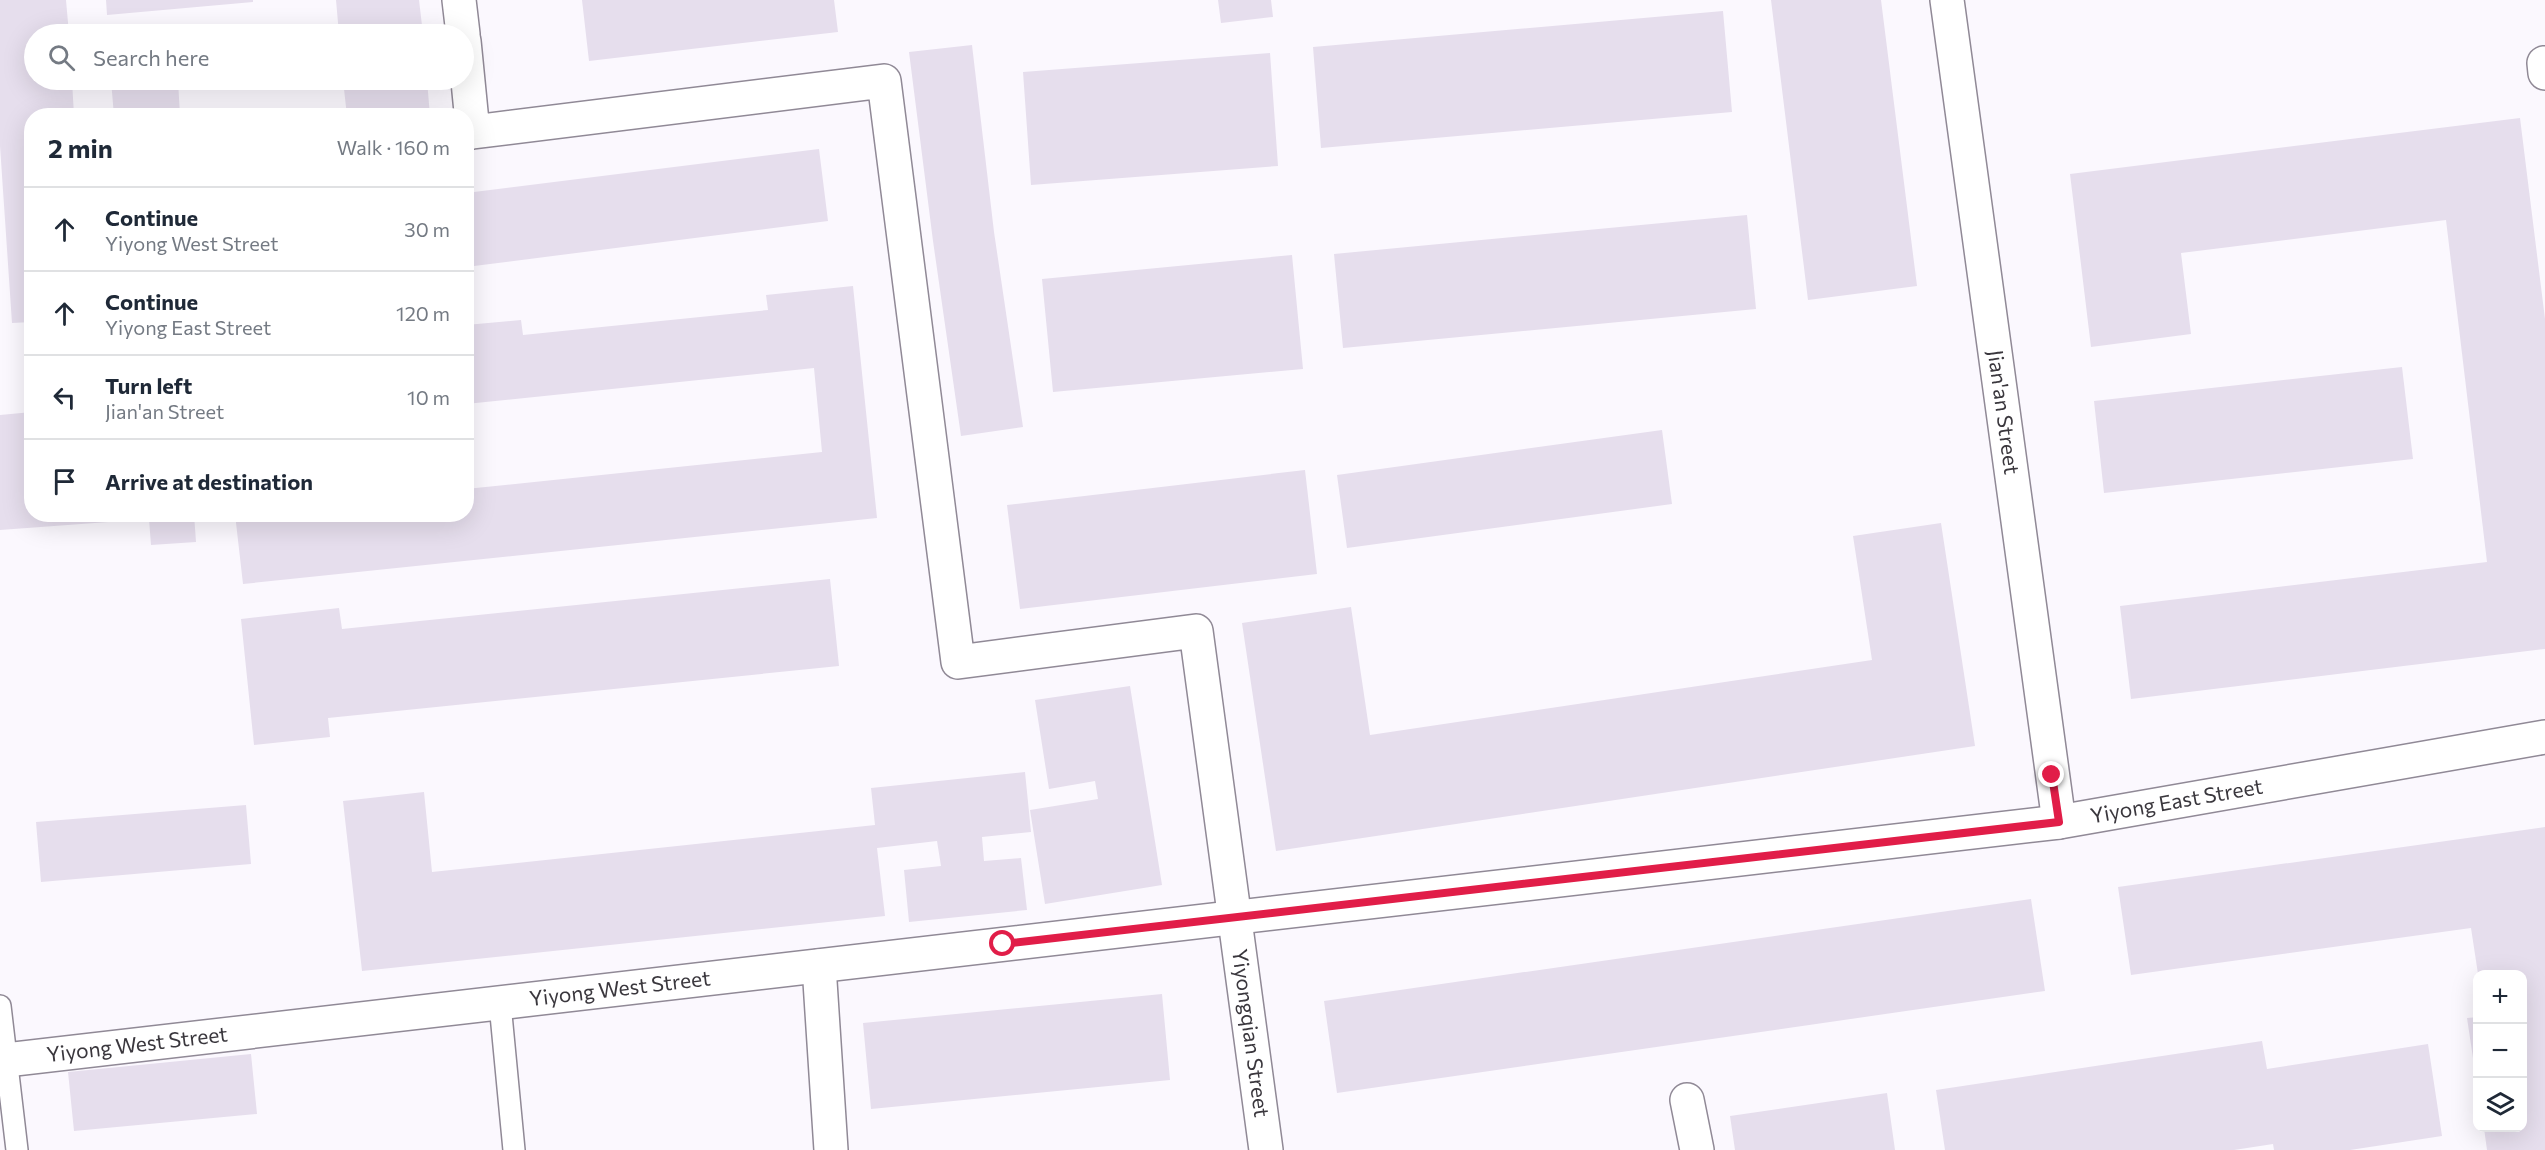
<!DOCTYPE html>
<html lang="en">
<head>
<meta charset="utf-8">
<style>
	:root { --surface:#fff; --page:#f6f6f7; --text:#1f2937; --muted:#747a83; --line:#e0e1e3 }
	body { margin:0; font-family:Commissioner,sans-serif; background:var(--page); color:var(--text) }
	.controls { position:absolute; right:18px; bottom:18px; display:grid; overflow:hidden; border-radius:12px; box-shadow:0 6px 24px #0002 }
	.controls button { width:54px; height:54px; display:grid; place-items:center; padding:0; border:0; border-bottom:2px solid var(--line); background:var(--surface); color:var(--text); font:30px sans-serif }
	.stop { position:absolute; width:18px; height:18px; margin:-14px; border:4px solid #e11d48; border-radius:50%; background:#fff }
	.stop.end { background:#e11d48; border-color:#fff; box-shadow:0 2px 6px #0008 }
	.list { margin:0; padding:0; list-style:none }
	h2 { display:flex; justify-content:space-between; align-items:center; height:78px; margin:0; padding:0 24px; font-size:26px }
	h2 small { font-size:20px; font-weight:400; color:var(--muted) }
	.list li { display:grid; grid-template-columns:39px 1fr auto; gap:18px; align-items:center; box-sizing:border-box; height:84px; padding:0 24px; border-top:2px solid var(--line) }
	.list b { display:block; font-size:22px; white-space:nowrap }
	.list p { margin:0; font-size:20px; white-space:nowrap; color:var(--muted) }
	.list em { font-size:20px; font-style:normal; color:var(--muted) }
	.icon { flex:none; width:33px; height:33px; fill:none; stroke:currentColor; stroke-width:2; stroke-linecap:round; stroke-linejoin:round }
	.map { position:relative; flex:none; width:2545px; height:1150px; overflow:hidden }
	.search { position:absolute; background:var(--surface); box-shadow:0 6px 24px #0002; left:24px; top:24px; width:450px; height:66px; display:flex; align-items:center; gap:15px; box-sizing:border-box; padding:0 21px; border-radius:33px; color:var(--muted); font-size:22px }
	.panel { position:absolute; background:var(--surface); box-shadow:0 6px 24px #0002; left:24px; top:108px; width:450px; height:414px; border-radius:24px }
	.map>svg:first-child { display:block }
</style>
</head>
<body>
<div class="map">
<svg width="2545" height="1150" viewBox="0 0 2545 1150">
	<rect width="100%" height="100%" fill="#fbf8fe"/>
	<path fill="#e6deed" d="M0,0H66L69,34H34V80H72L74,116H32V322L12,323L0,146Z
		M106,0H253V2L107,15Z
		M336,0H419L423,34H339Z
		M582,0H834L838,32L589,61Z
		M1218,0H1271L1273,17L1221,23Z
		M1771,0H1881L1917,286L1808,300Z
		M1723,11L1732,112L1321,148L1313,47Z
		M175,29V34H125V33Z
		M972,45L994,232L1023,427L961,436L933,241L909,52Z
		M1270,53L1278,166L1031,185L1023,72Z
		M111,80H178L180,116H114Z
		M343,80H427L430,116H347Z
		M2520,118L2545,319V649L2131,699L2120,606L2487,562L2446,220L2181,253L2191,334L2091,347L2070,174Z
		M819,149L828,221L466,267V193Z
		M1747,215L1756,309L1343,348L1334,254Z
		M1292,255L1303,369L1053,392L1042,279Z
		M853,286L877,518L243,584L235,514H466V489L822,452L814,368L466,404V325L521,320L523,335L768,310L766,295Z
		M2402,367L2413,459L2104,493L2094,401Z
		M32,412V514H194L196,542L151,545L149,519L0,530V415Z
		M1662,430L1672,504L1347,548L1337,475Z
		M1305,470L1317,574L1020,609L1007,505Z
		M1941,523L1975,746L1276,851L1242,623L1351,607L1370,735L1872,660L1853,536Z
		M830,579L839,666L328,718L330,737L254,745L241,619L339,608L342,629Z
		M1130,686L1162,885L1045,904L1030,810L1098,799L1095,781L1049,789L1035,700Z
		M1025,772L1031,832L982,837L984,861L1021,858L1027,910L909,922L904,870L941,866L937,841L877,848L885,916L362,971L343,801L424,792L432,872L875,825L871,788Z
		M246,805L251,864L41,882L36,822Z
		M2545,827V1150H2487L2484,1128H2522V974H2478L2471,928L2131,975L2118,887Z
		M2031,899L2045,991L1337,1093L1324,1001Z
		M1162,994L1170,1080L871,1109L863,1023Z
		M2478,1017V1078H2476L2467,1018Z
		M2262,1041L2267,1069L2428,1044L2442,1136L2350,1150H2274L2273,1144L2234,1150H1945L1936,1090Z
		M251,1054L257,1114L74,1131L68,1072Z
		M1887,1093L1895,1150H1735L1730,1116Z"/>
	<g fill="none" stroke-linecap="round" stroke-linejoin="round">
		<g stroke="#908996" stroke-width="24">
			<path id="lane" d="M500,1004L514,1150
				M0,1006L17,1150"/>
		</g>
		<g stroke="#908996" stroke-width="36">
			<g id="street">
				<path d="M459,0L463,34"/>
				<path id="s1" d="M1947,0L2059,822"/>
				<path id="s2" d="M464,41L473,132L884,81L958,662L1196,631L1266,1150"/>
				<path d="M2544,63L2545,73"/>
				<path d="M819,966L831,1150"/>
				<path id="s3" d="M6,1060L2059,822L2545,737"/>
				<path d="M1687,1100L1697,1150"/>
			</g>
		</g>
		<use href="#lane" stroke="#fff" stroke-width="21"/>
		<use href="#street" stroke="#fff" stroke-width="33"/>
	</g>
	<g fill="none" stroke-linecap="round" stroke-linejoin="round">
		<path stroke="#e11d48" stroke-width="8" d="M1003,944L2059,822L2052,775"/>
	</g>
	<g text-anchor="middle" stroke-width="5" stroke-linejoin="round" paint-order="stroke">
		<g font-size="21" fill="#3a373d" stroke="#fbf8fe">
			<text dy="7" stroke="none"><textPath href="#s1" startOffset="416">Jian'an Street</textPath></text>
			<text dy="7" stroke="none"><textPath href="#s3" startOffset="2186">Yiyong East Street</textPath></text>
			<text dy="7" stroke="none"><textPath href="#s3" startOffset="618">Yiyong West Street</textPath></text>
			<text dy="7" stroke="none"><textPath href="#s2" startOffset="1737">Yiyongqian Street</textPath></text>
			<text dy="7" stroke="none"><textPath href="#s3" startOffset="132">Yiyong West Street</textPath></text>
		</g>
	</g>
</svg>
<div class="controls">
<button>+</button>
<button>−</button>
<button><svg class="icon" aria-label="layers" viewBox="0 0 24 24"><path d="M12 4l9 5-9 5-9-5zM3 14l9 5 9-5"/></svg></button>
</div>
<div class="stop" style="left:1003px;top:944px"></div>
<div class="stop end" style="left:2052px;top:775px"></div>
<div class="search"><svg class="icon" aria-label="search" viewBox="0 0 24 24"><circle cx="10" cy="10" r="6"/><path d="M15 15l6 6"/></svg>Search here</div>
<section class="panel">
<h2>2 min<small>Walk · 160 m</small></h2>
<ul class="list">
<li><svg class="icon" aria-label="ahead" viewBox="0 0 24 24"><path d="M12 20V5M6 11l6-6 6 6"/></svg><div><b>Continue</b><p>Yiyong West Street</p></div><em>30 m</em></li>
<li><svg class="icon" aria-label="ahead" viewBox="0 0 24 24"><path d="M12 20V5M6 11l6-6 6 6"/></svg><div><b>Continue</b><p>Yiyong East Street</p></div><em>120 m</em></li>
<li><svg class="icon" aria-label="left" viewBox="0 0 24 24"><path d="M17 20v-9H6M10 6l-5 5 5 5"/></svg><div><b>Turn left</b><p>Jian'an Street</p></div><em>10 m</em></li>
<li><svg class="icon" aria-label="arrive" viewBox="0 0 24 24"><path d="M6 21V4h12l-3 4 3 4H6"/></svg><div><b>Arrive at destination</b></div></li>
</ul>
</section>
</div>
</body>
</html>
